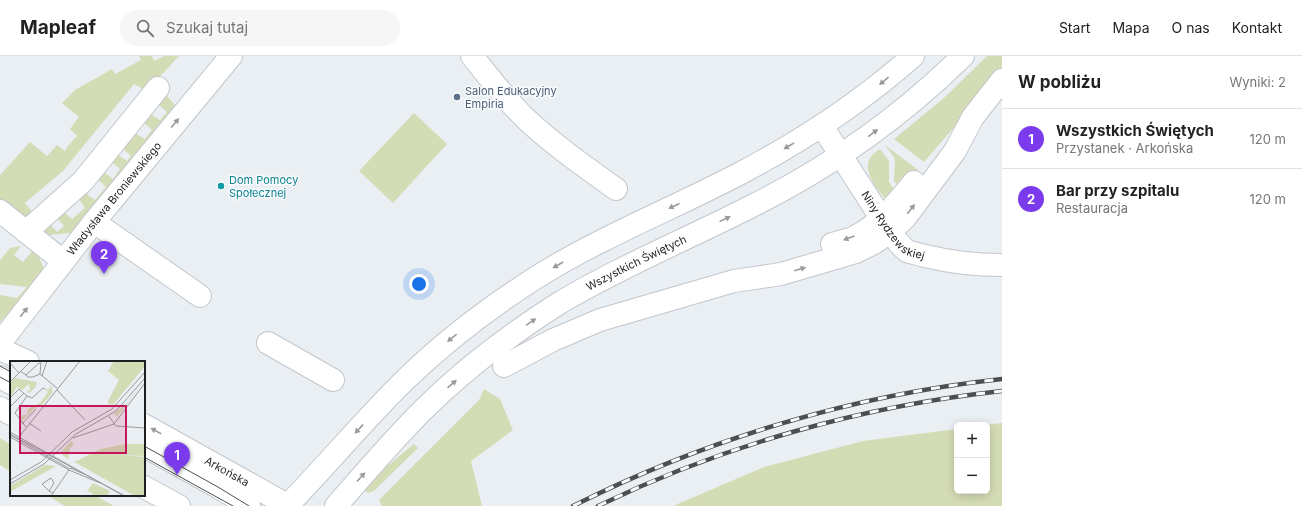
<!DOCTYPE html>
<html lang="pl">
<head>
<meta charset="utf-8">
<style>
	:root { --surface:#fff; --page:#f6f6f6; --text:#222; --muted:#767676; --line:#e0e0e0; --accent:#7c3aed }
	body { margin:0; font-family:Inter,sans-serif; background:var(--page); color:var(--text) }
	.controls { position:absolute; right:12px; bottom:12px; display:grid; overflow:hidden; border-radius:6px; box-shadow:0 2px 10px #0003 }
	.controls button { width:36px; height:36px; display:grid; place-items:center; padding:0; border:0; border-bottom:1px solid var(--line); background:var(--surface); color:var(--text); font:20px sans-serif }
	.you { position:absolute; left:419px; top:228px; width:14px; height:14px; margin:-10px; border:3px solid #fff; border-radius:50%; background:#1a73e8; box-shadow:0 0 0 6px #1a73e833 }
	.badge { display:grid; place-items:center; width:26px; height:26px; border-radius:50%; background:var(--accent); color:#fff; font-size:13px; font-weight:700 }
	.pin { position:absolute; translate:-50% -33px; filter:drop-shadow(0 1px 2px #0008) }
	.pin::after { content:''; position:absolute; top:21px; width:14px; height:12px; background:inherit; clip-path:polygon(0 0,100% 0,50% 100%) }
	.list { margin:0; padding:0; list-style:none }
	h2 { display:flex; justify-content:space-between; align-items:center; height:52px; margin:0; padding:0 16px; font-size:17px }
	h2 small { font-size:13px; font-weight:400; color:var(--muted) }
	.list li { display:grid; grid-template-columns:26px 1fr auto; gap:12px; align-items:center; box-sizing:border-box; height:60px; padding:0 16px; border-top:1px solid var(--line) }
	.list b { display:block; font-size:15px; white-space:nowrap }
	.list p { margin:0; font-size:13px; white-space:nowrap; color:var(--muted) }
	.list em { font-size:13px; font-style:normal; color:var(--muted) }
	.icon { flex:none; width:22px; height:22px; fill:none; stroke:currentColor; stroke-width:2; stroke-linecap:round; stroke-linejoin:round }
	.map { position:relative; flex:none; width:1002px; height:450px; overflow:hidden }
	header { display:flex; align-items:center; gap:24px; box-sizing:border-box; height:56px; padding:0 20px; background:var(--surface); border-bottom:1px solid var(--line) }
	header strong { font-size:19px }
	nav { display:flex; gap:22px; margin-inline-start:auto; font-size:14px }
	.search { width:280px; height:36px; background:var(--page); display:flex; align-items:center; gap:10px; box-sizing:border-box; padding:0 14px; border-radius:22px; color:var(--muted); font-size:15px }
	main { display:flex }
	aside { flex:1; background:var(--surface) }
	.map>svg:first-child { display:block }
</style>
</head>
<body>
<header>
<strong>Mapleaf</strong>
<div class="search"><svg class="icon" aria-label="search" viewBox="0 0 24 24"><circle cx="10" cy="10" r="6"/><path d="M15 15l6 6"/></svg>Szukaj tutaj</div>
<nav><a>Start</a><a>Mapa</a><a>O nas</a><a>Kontakt</a></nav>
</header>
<main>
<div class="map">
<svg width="1002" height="450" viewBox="0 0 1002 450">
	<rect width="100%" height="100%" fill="#eaeff3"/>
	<path fill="#d4dcb5" d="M139,0H152L154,5L164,0H179L154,27L145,34L134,28L63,115L25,147L34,158L27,163L19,160L0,143V119L30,86L47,100L57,89L65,95L67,92V91L77,80L70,73L79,61L62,47L75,34L112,13L115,18L141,4Z
		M987,0H1002V12L965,59L924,106L894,83L945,41Z
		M165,38L175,49L71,177L48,179L46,181L42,177L45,169L50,168L57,176L64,170L57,162L63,155L72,163L85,152L79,143L85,137L95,144L106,131L97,123L102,117L104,116L113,123L120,113L112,106L117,98L127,105L131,100L123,93L134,77L145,83L152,74L143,66L150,58L160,64L167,56L159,49Z
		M414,57L447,88L393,147L359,115Z
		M885,89L918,114L905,130H899L894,125L895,106L894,101Z
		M880,93L889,105V126L895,135L889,144C882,141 880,136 876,131C866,116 863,103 880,93Z
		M21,190L14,199L23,206L34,193L36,194L44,213L9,257L0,266V239L17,242L27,231L0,228V204L10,192Z
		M484,333L500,343L513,374L471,405L482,450H382L379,444L479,344Z
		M1002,367V450H673L764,411L863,385L957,373V435H987V369H984Z
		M0,382L11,389V416L0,409Z
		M414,388L418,392L374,435L368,437L363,433L369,425Z
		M47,439H94L114,450H65Z"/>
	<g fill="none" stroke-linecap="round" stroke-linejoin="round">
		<g stroke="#c2c6cb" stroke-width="24">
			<g id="minor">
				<path d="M472,0C489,21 506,44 526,63C554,89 585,111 616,133"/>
				<path id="s1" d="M822,70L890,176C895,182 900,190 907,195C912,197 919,198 925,200C950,206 976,209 1002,209"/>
				<path d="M0,155L63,205"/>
				<path d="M94,166L200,240"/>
				<path d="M26,176L83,125L158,32"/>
				<path d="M832,188C839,186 846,184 853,182C878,170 897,147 914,126"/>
				<path id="s2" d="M0,287L94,166L231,0"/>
				<path d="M268,287L333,324"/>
				<path d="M0,293L28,306"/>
				<path d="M504,310L553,284L600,264L734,225L781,218L856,196L874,187L890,176L905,162L955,95L973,61L1002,24"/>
				<path d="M0,321L11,327"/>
				<path d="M0,352L11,358"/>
				<path id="s3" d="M144,369L289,450"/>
				<path d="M144,390L218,431L249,450"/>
				<path d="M144,431L179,450"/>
				<path d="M287,450C327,409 364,364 405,324C445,285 490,251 537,221C601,181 672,153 739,118C802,85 860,47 913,0"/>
				<path id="s4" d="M336,450C364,418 392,385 423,354C464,313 512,277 561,246C622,210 687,183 750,151C829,112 901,61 963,0"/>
			</g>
		</g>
		<use href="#minor" stroke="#fff" stroke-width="22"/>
		<path stroke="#4c4f52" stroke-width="1" d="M0,310L11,316
			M0,321L11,327
			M144,390L218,431L249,450
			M144,401L233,450"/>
		<g stroke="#4c4f52" stroke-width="4.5">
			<path id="rail" d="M573,450C706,383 854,339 1002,323
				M598,450C724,389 863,350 1002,335"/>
		</g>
		<use href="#rail" stroke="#f9fcfe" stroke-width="3" stroke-dasharray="9" stroke-linecap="butt"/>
	</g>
	<defs><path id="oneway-solid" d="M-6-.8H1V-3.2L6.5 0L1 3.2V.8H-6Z"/></defs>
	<g fill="#999a9b">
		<use href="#oneway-solid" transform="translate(884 25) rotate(141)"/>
		<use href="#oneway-solid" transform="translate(175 67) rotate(-50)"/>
		<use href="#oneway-solid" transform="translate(873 77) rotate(-37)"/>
		<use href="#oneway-solid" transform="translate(789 90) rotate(149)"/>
		<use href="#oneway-solid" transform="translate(674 150) rotate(155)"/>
		<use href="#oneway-solid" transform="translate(911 153) rotate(-52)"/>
		<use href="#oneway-solid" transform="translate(725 163) rotate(-26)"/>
		<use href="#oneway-solid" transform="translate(849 182) rotate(160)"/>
		<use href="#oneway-solid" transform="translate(558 209) rotate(150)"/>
		<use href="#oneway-solid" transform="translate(800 213) rotate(-16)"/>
		<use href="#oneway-solid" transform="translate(24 256) rotate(-52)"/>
		<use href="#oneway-solid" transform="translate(531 266) rotate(-34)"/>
		<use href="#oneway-solid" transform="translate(452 282) rotate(141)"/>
		<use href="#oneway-solid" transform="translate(452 328) rotate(-41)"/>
		<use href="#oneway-solid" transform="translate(359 373) rotate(133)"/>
		<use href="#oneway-solid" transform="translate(156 375) rotate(-151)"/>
		<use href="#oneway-solid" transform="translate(361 421) rotate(-48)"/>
	</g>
	<circle fill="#5c6f8a" stroke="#f9fcfe" stroke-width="1.5" cx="457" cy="41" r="4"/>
	<circle fill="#0f9aa8" stroke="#f9fcfe" stroke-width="1.5" cx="221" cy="130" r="4"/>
	<g text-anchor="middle" stroke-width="3" stroke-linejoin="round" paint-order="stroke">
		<g font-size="11" fill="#4e5e75" stroke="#f9fcfe" text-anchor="start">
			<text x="465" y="39">Salon Edukacyjny<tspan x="465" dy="13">Empiria</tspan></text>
		</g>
		<g font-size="11" fill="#0d838f" stroke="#f9fcfe" text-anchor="start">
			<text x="229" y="128">Dom Pomocy<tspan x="229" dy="13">Społecznej</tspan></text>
		</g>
		<g font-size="11" fill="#1d1f21" stroke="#f9fcfe">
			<text dy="4" stroke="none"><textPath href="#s2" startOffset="184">Władysława Broniewskiego</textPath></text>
			<text dy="4" stroke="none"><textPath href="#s1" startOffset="124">Niny Rydzewskiej</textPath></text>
			<text dy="4" stroke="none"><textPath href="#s4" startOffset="390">Wszystkich Świętych</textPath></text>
			<text dy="4" stroke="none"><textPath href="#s3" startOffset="95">Arkońska</textPath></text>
		</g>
	</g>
	<g transform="translate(10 305)">
		<rect width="135" height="135" fill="#eaeff3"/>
		<path d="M104,0H135V5L103,44L97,42L109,19L98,10ZM5,17L27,21L26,25L20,32L16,31L20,29L19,23L12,29L7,26L0,36V22ZM135,19L107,56L104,53L116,43ZM39,23L44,28L41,26L43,31L34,42L24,48L12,60L9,58L13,54H17L18,48L30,42L38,31L33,26L38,29L41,26ZM61,80L64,84L60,87L58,98L50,92ZM115,83H135V95L110,94L135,96V135H125L68,103L92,94L68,103L64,101L91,88ZM35,104L46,105L0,131V125ZM83,122L100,130L97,135H85L78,130L74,135Z" fill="#d4dcb5"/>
		<path fill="none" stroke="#989c9f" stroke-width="1" d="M0,2L9,12M10,10L16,14L18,16H23L30,13L31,2H29L16,14M30,13L48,28M32,15L37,0M0,21L21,0M47,29L75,59M17,35L22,37L33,27L35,28M0,37L9,28L17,35L5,52L16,66M0,46L14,32M98,54L106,65L135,67M19,62L31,70M12,63L26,48M0,71L114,135M0,73L115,135M0,74L60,108M0,76L59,109L90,122M9,76L70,0M63,77L104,63L135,22M60,107L74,113M0,119L31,101L62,71L102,48L135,11M0,123L34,103L66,73L106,50L135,17M39,130L32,123L41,117L44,122L39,130L43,132M41,135L59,109"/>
		<path fill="#c2185b" fill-opacity="0.15" stroke="#c2185b" stroke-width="2" d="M10,45H116V92H10Z"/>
		<rect width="135" height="135" fill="none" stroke="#1d1f21" stroke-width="2"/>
	</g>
</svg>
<div class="controls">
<button>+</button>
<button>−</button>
</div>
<div class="you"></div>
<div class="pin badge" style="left:177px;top:419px">1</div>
<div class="pin badge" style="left:104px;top:218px">2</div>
</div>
<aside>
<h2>W pobliżu<small>Wyniki: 2</small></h2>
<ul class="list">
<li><span class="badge">1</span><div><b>Wszystkich Świętych</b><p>Przystanek · Arkońska</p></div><em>120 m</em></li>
<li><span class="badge">2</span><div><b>Bar przy szpitalu</b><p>Restauracja</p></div><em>120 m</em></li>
</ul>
</aside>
</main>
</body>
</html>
